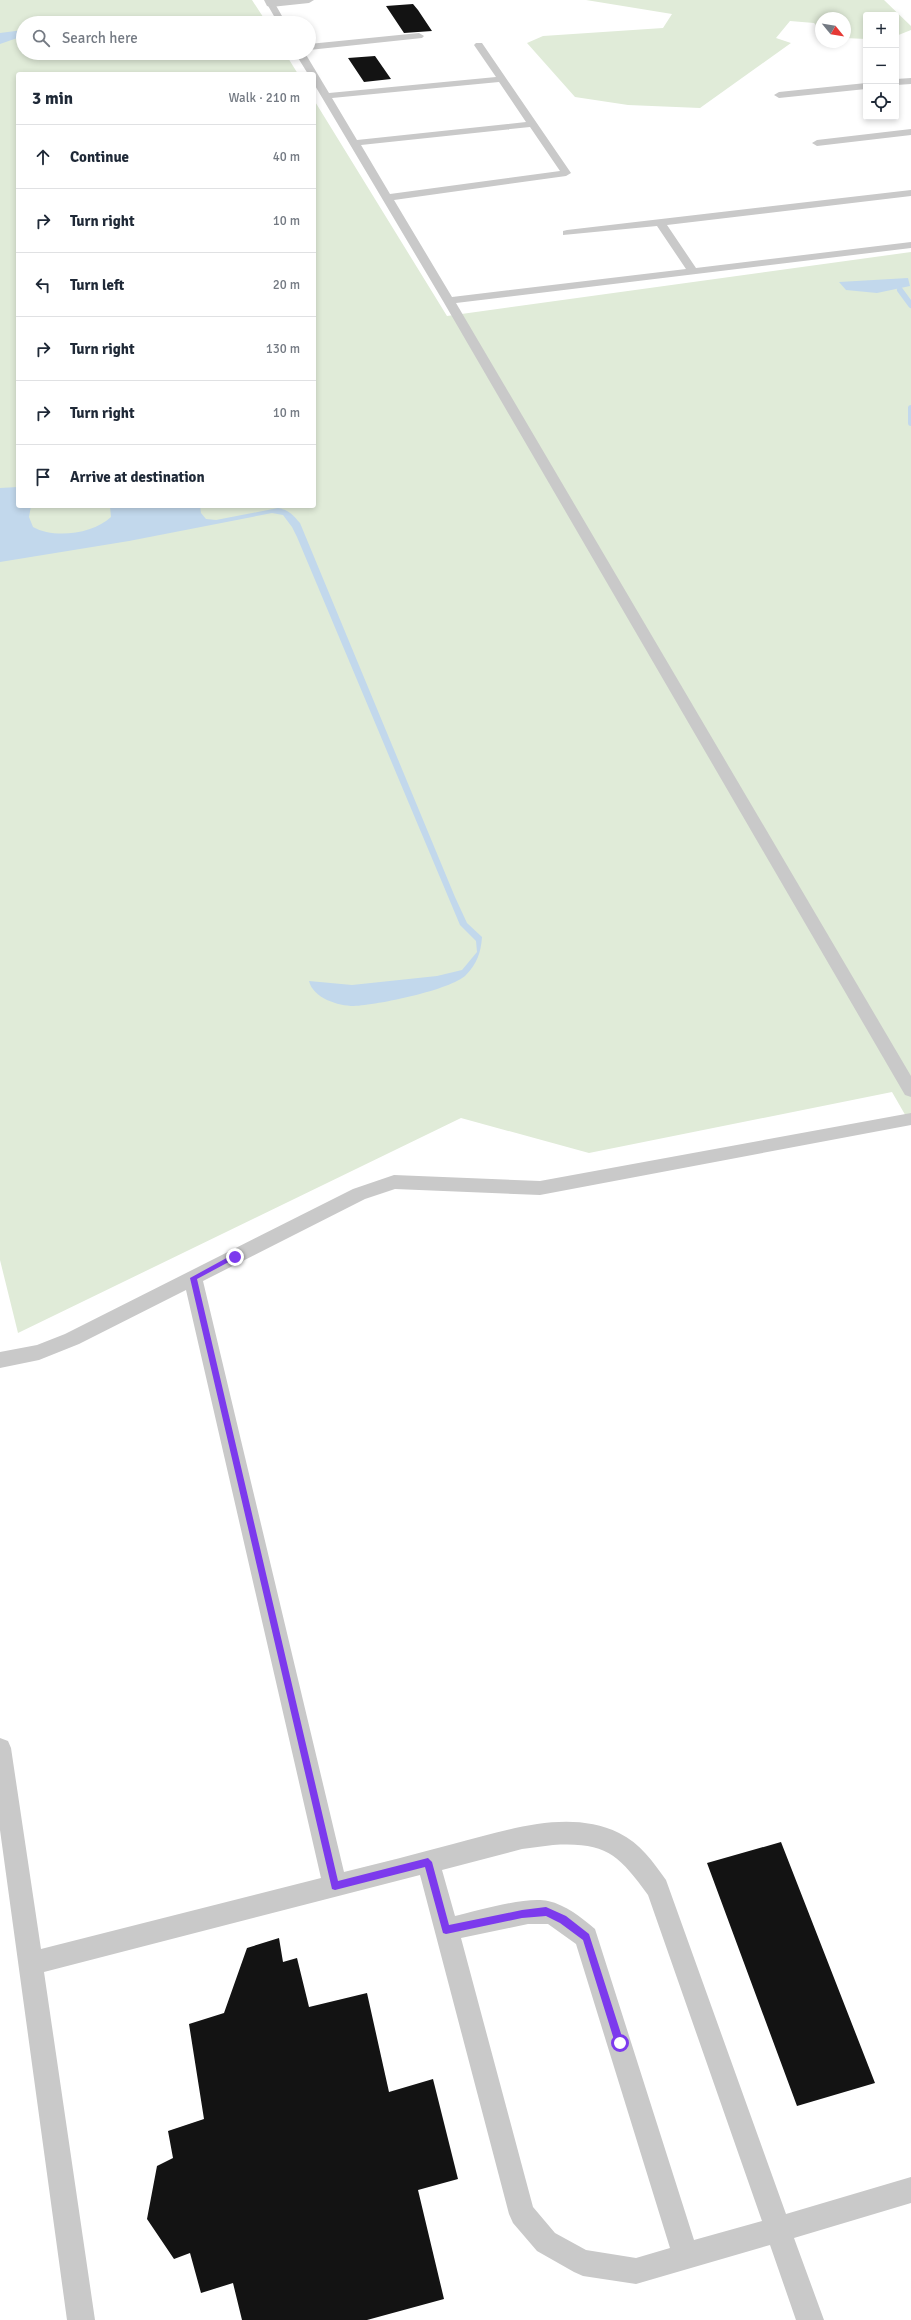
<!DOCTYPE html>
<html lang="en">
<head>
<meta charset="utf-8">
<style>
	:root { --surface:#fff; --page:#f6f6f7; --text:#1f2937; --muted:#747a83; --line:#e0e1e3 }
	body { margin:0; font-family:Signika,sans-serif; background:var(--page); color:var(--text) }
	.controls { position:absolute; right:12px; top:12px; display:grid; overflow:hidden; border-radius:4px; box-shadow:0 2px 6px #0003 }
	.controls button { width:36px; height:36px; display:grid; place-items:center; padding:0; border:0; border-bottom:1px solid var(--line); background:var(--surface); color:var(--text); font:20px sans-serif }
	.compass { position:absolute; left:815px; top:12px; width:36px; height:36px; border-radius:50%; background:var(--surface); box-shadow:0 2px 6px #0003; rotate:120deg }
	.stop { position:absolute; width:12px; height:12px; margin:-9px; border:3px solid #7c3aed; border-radius:50%; background:#fff }
	.stop.end { background:#7c3aed; border-color:#fff; box-shadow:0 1px 4px #0008 }
	.list { margin:0; padding:0; list-style:none }
	h2 { display:flex; justify-content:space-between; align-items:center; height:52px; margin:0; padding:0 16px; font-size:17px }
	h2 small { font-size:13px; font-weight:400; color:var(--muted) }
	.list li { display:grid; grid-template-columns:26px 1fr auto; gap:12px; align-items:center; box-sizing:border-box; height:64px; padding:0 16px; border-top:1px solid var(--line) }
	.list b { display:block; font-size:15px; white-space:nowrap }
	.list em { font-size:13px; font-style:normal; color:var(--muted) }
	.icon { flex:none; width:22px; height:22px; fill:none; stroke:currentColor; stroke-width:2; stroke-linecap:round; stroke-linejoin:round }
	.map { position:relative; flex:none; width:911px; height:2320px; overflow:hidden }
	.search { position:absolute; background:var(--surface); box-shadow:0 2px 6px #0003; left:16px; top:16px; width:300px; height:44px; display:flex; align-items:center; gap:10px; box-sizing:border-box; padding:0 14px; border-radius:22px; color:var(--muted); font-size:15px }
	.panel { position:absolute; background:var(--surface); box-shadow:0 2px 6px #0003; left:16px; top:72px; width:300px; height:436px; border-radius:4px }
	.map>svg:first-child { display:block }
</style>
</head>
<body>
<div class="map">
<svg width="911" height="2320" viewBox="0 0 911 2320">
	<rect width="100%" height="100%" fill="#fff"/>
	<path fill="#e0ebd8" d="M0,0H252L267,23H23V53H285L298,74H18V506H314V100L447,316L911,252V1125L892,1092L589,1153L461,1118L18,1333L0,1260Z
		M586,0H884L911,26V30L896,36V15H866V39L845,38V18H821V30L814,23L790,21L776,38L791,43L700,108L628,105L575,97L527,43L543,36L663,28L672,14Z"/>
	<path fill="#c2d8ec" d="M23,30V36L0,44V33Z
		M908,278L910,286L877,293L846,290L839,282Z
		M18,487V506H31L29,517L33,527C54,539 93,534 111,517L110,506H200L201,513L206,519L216,520L278,508C289,510 293,515 300,523L455,897L467,923L482,937C481,952 477,964 466,975C451,990 377,1005 354,1006C338,1006 313,998 309,981L352,985L437,976L462,970L477,952L476,941L460,925L297,537L292,527L283,515L272,513L129,541L0,562V488Z"/>
	<g fill="none" stroke-linecap="round" stroke-linejoin="round">
		<path stroke="#c2d8ec" stroke-width="6" d="M900,290L911,305
			M911,408V423"/>
	</g>
	<path fill="#131313" d="M413,4L418,10L432,31L404,33L386,6Z
		M375,56L391,79L364,82L348,58Z
		M781,1842L875,2083L797,2106L707,1863Z
		M279,1938L283,1962L297,1958L309,2007L367,1993L389,2092L433,2079L458,2179L418,2190L444,2299L367,2320H242L233,2283L201,2293L190,2253L174,2259L147,2219L157,2166L173,2158L168,2131L204,2119L189,2024L224,2013L247,1948Z"/>
	<g fill="none" stroke-linecap="round" stroke-linejoin="round">
		<path fill="#c9c9c9" fill-rule="evenodd" d="M271,1L274,2L286,23H278L267,4Z
			M419,33L424,36L422,38L309,50V44Z
			M476,43H482L571,173L566,176L394,200L452,297L686,269L657,226L563,235V231L567,230L911,190V196L667,225L696,268L911,242V248L456,303L911,1076V1097L905,1095L443,301L314,84V74H308L295,53H305L329,93L496,77L474,45ZM499,82L526,122L357,140L332,98ZM530,127L560,171L390,194L361,145Z
			M911,78V84L896,85V79Z
			M866,83V89L779,98L774,95L779,92Z
			M911,129V135L817,146L812,143L817,140Z
			M911,1113V1125L540,1195L395,1189L365,1199L203,1281L344,1872C380,1863 416,1854 453,1844C506,1831 567,1808 619,1833C640,1843 653,1862 666,1880L786,2214L911,2177V2203L794,2238L824,2320H796L770,2245L636,2284L583,2276L574,2272L537,2251L513,2223L509,2214L420,1875L44,1972L95,2320H67L0,1830V1738L8,1741L11,1748L41,1949L321,1878L186,1290L79,1344L39,1360L0,1368V1352L37,1345L65,1334L353,1189L394,1175L540,1181ZM553,1845C606,1842 618,1854 648,1895L762,2221L694,2240L595,1929C581,1917 566,1905 548,1901C526,1896 477,1911 455,1916L442,1870L522,1849ZM528,1924H548L576,1944L670,2248L636,2258L586,2250L555,2233L533,2207L461,1938Z"/>
		<path fill="#c9c9c9" fill-rule="evenodd" d="M264,0H314L309,3L271,7L267,6Z"/>
	</g>
	<path fill="#7c3aed" d="M232,1255L238,1257L197,1279L338,1881L428,1858L432,1862L449,1925L522,1910L546,1907L566,1916L589,1934L624,2043L623,2046H616L615,2043L583,1940L560,1923L546,1916L522,1918L446,1934L443,1933L425,1867L335,1890L332,1889L190,1278Z"/>
</svg>
<div class="controls">
<button>+</button>
<button>−</button>
<button><svg class="icon" aria-label="locate" viewBox="0 0 24 24"><circle cx="12" cy="12" r="6"/><path d="M12 2v4M12 18v4M2 12h4M18 12h4"/></svg></button>
</div>
<svg class="compass" viewBox="-18 -18 36 36"><path d="M0-13l5 13h-10z" fill="#e53935"/><path d="M0 13l5-13h-10z" fill="#747a83"/></svg>
<div class="stop" style="left:620px;top:2043px"></div>
<div class="stop end" style="left:235px;top:1257px"></div>
<div class="search"><svg class="icon" aria-label="search" viewBox="0 0 24 24"><circle cx="10" cy="10" r="6"/><path d="M15 15l6 6"/></svg>Search here</div>
<section class="panel">
<h2>3 min<small>Walk · 210 m</small></h2>
<ul class="list">
<li><svg class="icon" aria-label="ahead" viewBox="0 0 24 24"><path d="M12 20V5M6 11l6-6 6 6"/></svg><div><b>Continue</b></div><em>40 m</em></li>
<li><svg class="icon" aria-label="right" viewBox="0 0 24 24"><path d="M7 20v-9h11M14 6l5 5-5 5"/></svg><div><b>Turn right</b></div><em>10 m</em></li>
<li><svg class="icon" aria-label="left" viewBox="0 0 24 24"><path d="M17 20v-9H6M10 6l-5 5 5 5"/></svg><div><b>Turn left</b></div><em>20 m</em></li>
<li><svg class="icon" aria-label="right" viewBox="0 0 24 24"><path d="M7 20v-9h11M14 6l5 5-5 5"/></svg><div><b>Turn right</b></div><em>130 m</em></li>
<li><svg class="icon" aria-label="right" viewBox="0 0 24 24"><path d="M7 20v-9h11M14 6l5 5-5 5"/></svg><div><b>Turn right</b></div><em>10 m</em></li>
<li><svg class="icon" aria-label="arrive" viewBox="0 0 24 24"><path d="M6 21V4h12l-3 4 3 4H6"/></svg><div><b>Arrive at destination</b></div></li>
</ul>
</section>
</div>
</body>
</html>
